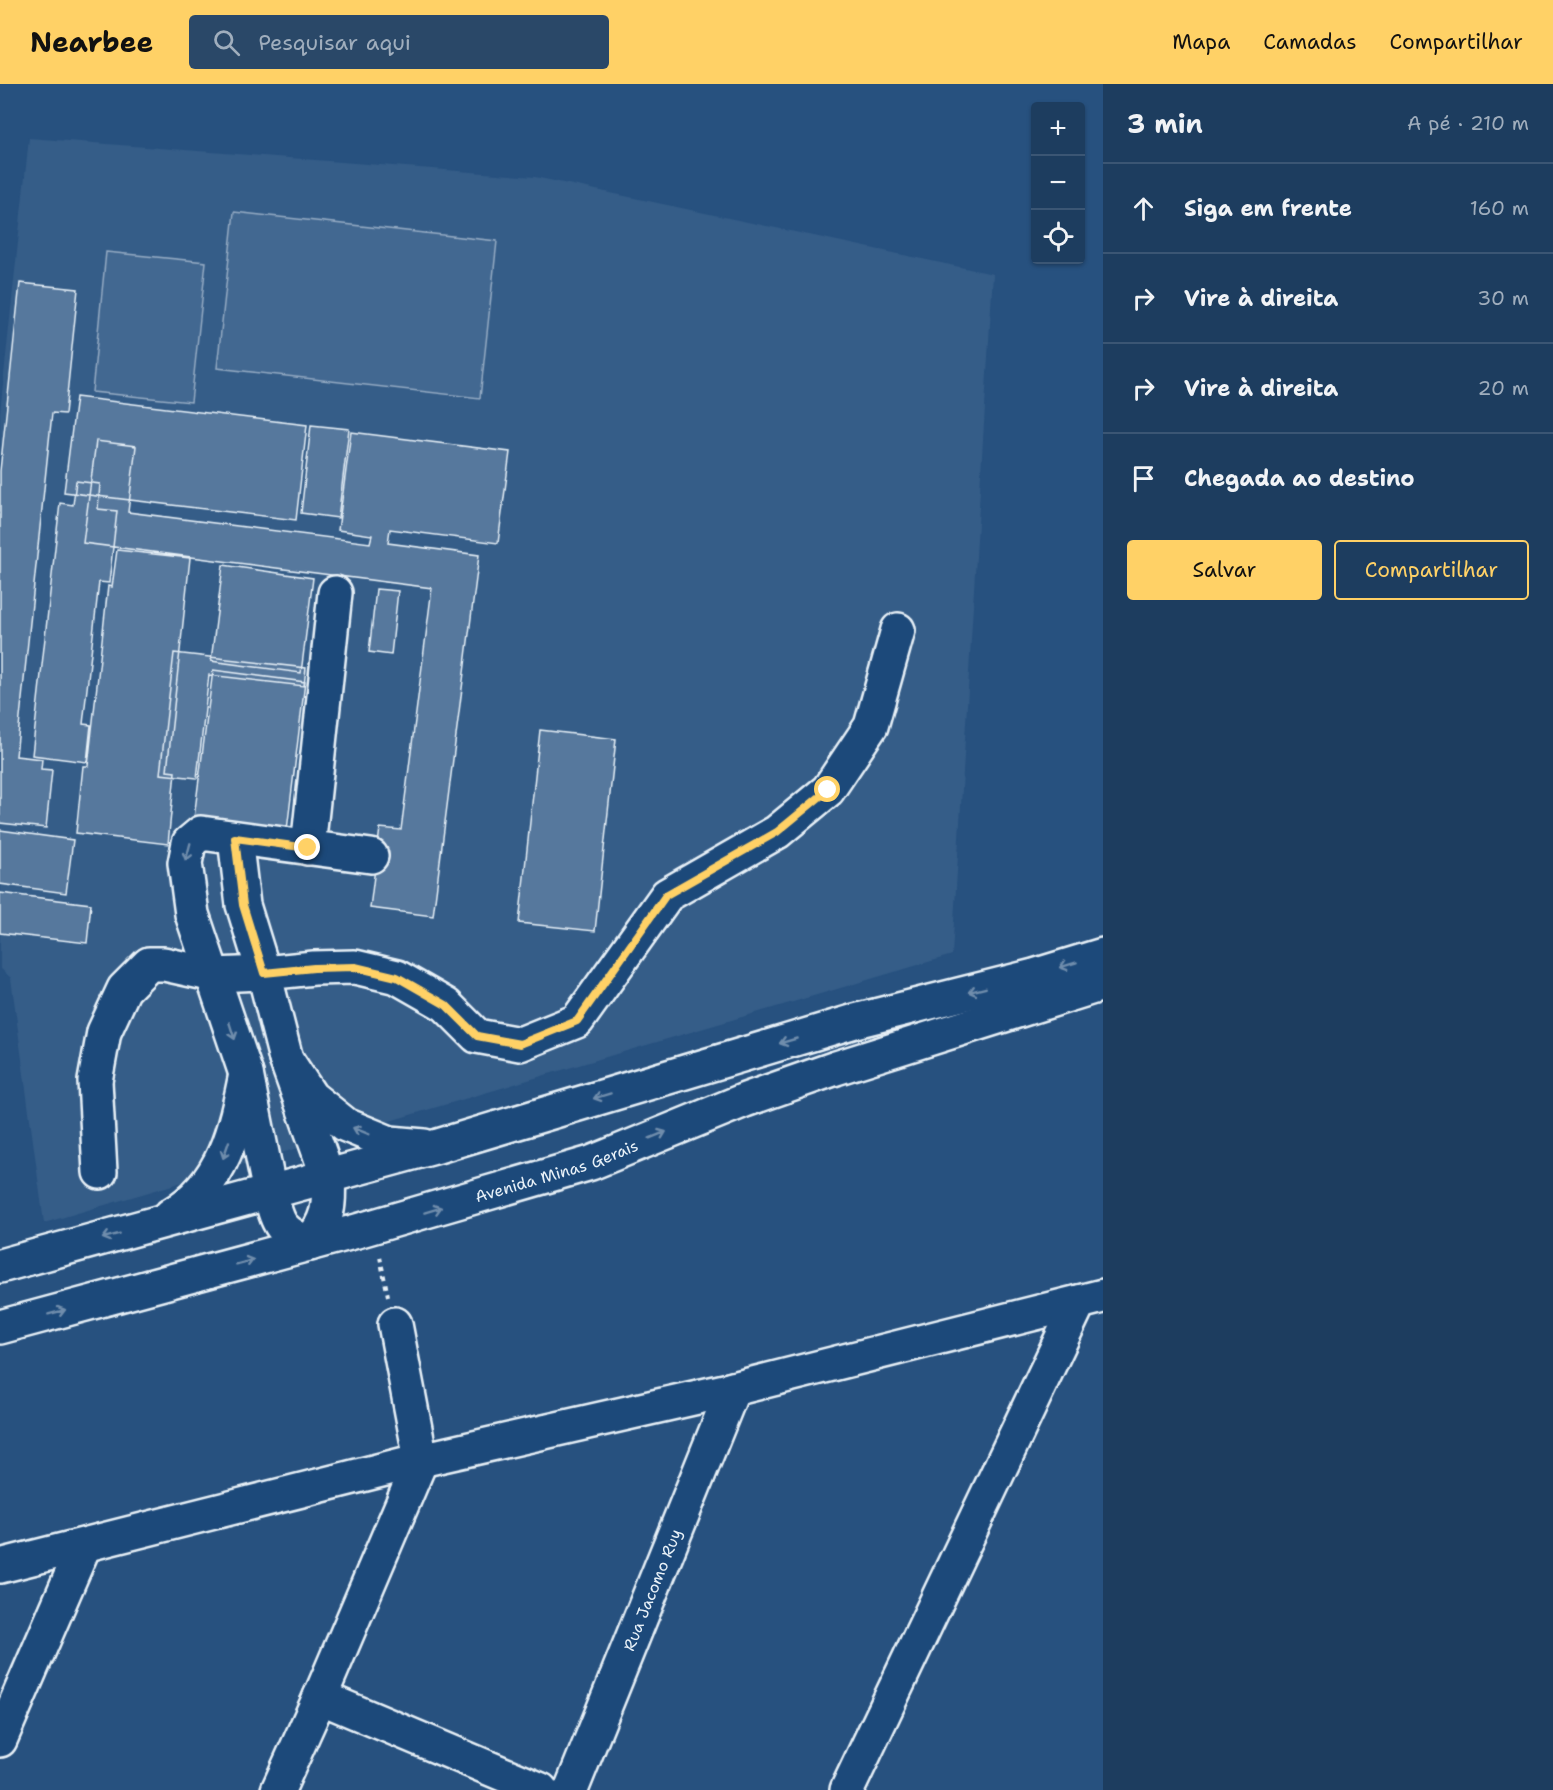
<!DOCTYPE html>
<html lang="pt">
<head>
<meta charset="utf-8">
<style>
	:root { --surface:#1d3d5f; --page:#2a4868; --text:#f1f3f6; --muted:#a0aebd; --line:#3b5674; --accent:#ffd166 }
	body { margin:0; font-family:"Shantell Sans",sans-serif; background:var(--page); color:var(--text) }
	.controls { position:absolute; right:18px; top:18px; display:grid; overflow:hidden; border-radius:6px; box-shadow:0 2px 4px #0004 }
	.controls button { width:54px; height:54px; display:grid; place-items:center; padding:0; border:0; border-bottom:2px solid var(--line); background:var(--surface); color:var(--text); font:30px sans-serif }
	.stop { position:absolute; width:18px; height:18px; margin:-14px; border:4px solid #ffd166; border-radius:50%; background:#fff }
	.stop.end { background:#ffd166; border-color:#fff; box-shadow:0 2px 6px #0008 }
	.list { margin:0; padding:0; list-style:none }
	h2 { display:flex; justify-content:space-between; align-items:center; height:78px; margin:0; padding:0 24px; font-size:26px }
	h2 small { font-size:20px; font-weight:400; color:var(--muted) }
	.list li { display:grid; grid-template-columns:39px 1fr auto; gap:18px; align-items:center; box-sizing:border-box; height:90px; padding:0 24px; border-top:2px solid var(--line) }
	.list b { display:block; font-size:22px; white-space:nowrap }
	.list em { font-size:20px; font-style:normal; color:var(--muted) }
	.actions { display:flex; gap:12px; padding:18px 24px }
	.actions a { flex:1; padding:14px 0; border:2px solid var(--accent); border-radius:6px; text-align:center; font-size:21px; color:var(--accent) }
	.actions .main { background:var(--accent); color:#111 }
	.icon { flex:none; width:33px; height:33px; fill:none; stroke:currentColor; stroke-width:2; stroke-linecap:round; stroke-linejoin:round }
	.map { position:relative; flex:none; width:1103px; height:1706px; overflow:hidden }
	header { display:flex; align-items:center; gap:36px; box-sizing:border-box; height:84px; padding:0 30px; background:var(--accent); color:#111 }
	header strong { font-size:28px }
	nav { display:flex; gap:33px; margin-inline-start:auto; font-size:21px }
	.search { width:420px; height:54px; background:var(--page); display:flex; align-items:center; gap:15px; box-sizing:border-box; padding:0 21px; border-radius:6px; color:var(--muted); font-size:22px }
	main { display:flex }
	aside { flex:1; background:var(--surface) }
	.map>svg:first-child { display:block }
</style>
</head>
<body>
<header>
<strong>Nearbee</strong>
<div class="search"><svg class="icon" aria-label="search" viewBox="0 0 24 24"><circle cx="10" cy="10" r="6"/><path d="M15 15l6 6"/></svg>Pesquisar aqui</div>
<nav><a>Mapa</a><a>Camadas</a><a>Compartilhar</a></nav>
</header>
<main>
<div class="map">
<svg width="1103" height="1706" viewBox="0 0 1103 1706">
	<rect width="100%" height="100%" fill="#27517f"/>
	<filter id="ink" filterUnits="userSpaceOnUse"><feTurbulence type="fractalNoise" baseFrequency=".0167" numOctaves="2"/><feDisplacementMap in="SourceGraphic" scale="12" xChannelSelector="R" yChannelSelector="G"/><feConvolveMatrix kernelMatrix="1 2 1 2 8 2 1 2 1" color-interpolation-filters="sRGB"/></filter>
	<g filter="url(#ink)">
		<path fill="#355d88" d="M29,54L535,93L993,190L952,871L44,1139L11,894L0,884V329Z"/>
		<path fill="#436891" stroke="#96acc4" stroke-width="1.5" d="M234,128L497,157L480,314L217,284Z
			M106,168L206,178L191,318L92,308Z"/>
		<path fill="#57789d" stroke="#e8f1f8" stroke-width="1.5" d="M20,199L78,205L65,330L52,329L16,672L42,675L41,685L52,686L46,744L0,739V387Z
			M76,313L307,341L296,436L64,408Z
			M311,341L349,345L338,434L301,429Z
			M351,348L510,368L498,459L390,445L388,459L479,471L433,832L370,824L380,744L401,746L432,504L83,459L96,357L136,362L128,428L370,459L372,451L338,446Z
			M76,397L100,400L98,425L117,427L109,499L99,498L83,640L91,641L87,678L32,671L60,419L73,421Z
			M117,466L190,474L167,687L175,688L168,760L76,749L83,682H88L108,502L112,503Z
			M223,481L313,494L301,589L211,577Z
			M376,505L398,507L391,571L369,568Z
			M174,569L306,584L304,602L209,591L197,694L160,690Z
			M213,586L305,598L287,746L194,734Z
			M540,646L616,655L595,847L519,839Z
			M0,746L73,756L66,809L0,800Z
			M0,809L91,820L87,859L0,849Z"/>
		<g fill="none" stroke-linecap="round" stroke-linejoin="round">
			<g stroke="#e8f1f8" stroke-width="38">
				<g id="minor">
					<path d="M235,754L243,821L264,889L286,975L328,1093"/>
					<path d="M308,764L335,509"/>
					<path d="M100,1088L95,997L104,948L124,905L149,880H164L214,891L264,889L314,884L355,883L397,893L446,921L477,952L520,960L577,937L667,811L777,748L828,706L871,642L898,546"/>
					<path d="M270,1109L246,990L192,830L185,779L189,759L201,749L371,772"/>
					<path d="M0,1482L421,1376L733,1305L1103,1212"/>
					<path d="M320,1613L541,1706"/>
					<path d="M0,1656L84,1462"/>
					<path d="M278,1706L320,1613L421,1376L395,1240"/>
					<path id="s1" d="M571,1706L733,1305"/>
					<path d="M847,1706L1079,1218"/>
				</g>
			</g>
			<g stroke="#e8f1f8" stroke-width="38">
				<g id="highway">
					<path d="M286,975L311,1013L346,1041L390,1059L424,1062"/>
					<path d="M270,1109C278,1140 279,1147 310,1160C328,1134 330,1124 328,1093"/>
					<path d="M171,1131C224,1100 235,1045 246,990"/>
					<path d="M0,1182L438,1062L855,937L1034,892L1103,871"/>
					<path id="s2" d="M0,1243L357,1147L591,1079L745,1016L836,984L1103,900"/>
				</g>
			</g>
			<path stroke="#e8f1f8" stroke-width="4" stroke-dasharray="4.5 4.5" stroke-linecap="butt" d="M380,1173L388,1212"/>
			<use href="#minor" stroke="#1f4a7a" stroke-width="33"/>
			<use href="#highway" stroke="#1f4a7a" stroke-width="33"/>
		</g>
		<defs><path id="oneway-shaft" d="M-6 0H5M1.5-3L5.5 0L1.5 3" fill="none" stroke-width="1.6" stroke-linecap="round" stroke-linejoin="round" transform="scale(1.5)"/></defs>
		<g stroke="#6f8dac">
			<use href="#oneway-shaft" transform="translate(188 768) rotate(105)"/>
			<use href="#oneway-shaft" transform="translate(1068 881) rotate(163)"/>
			<use href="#oneway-shaft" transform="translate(977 906) rotate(166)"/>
			<use href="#oneway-shaft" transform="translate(232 947) rotate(72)"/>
			<use href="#oneway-shaft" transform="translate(788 957) rotate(164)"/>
			<use href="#oneway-shaft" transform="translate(602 1012) rotate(163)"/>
			<use href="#oneway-shaft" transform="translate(361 1047) rotate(-158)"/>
			<use href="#oneway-shaft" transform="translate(658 1051) rotate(-22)"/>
			<use href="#oneway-shaft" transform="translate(226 1066) rotate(109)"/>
			<use href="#oneway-shaft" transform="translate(433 1126) rotate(-17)"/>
			<use href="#oneway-shaft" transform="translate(111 1152) rotate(165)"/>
			<use href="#oneway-shaft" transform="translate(245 1178) rotate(-15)"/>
			<use href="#oneway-shaft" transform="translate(57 1228) rotate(-15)"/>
		</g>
	</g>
	<g fill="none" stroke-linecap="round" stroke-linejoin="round" filter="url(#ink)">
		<path stroke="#ffd166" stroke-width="8" d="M308,764L235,754L243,821L264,889L314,884L355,883L397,893L446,921L477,952L520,960L577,937L666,811L777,748L828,706"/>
	</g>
	<g text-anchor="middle" stroke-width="4.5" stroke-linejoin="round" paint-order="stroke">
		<g font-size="16" fill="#e8f1f8" stroke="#1f4a7a">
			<text dy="6" stroke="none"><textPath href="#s2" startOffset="578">Avenida Minas Gerais</textPath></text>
			<text dy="6" stroke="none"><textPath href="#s1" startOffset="216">Rua Jacomo Ruy</textPath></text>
		</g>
	</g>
</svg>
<div class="controls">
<button>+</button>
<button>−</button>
<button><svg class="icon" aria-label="locate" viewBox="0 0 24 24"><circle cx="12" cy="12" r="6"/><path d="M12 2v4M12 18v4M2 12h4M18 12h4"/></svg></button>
</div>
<div class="stop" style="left:828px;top:706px"></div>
<div class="stop end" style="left:308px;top:764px"></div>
</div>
<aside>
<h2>3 min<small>A pé · 210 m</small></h2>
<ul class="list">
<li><svg class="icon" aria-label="ahead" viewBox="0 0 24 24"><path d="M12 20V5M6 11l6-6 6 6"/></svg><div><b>Siga em frente</b></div><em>160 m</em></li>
<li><svg class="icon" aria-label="right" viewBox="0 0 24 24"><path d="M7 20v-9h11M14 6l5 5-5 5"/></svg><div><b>Vire à direita</b></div><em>30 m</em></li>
<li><svg class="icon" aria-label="right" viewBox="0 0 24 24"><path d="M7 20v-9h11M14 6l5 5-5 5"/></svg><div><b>Vire à direita</b></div><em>20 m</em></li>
<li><svg class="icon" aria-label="arrive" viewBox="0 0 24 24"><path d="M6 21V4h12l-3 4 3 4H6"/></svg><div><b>Chegada ao destino</b></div></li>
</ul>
<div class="actions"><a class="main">Salvar</a><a>Compartilhar</a></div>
</aside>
</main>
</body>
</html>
